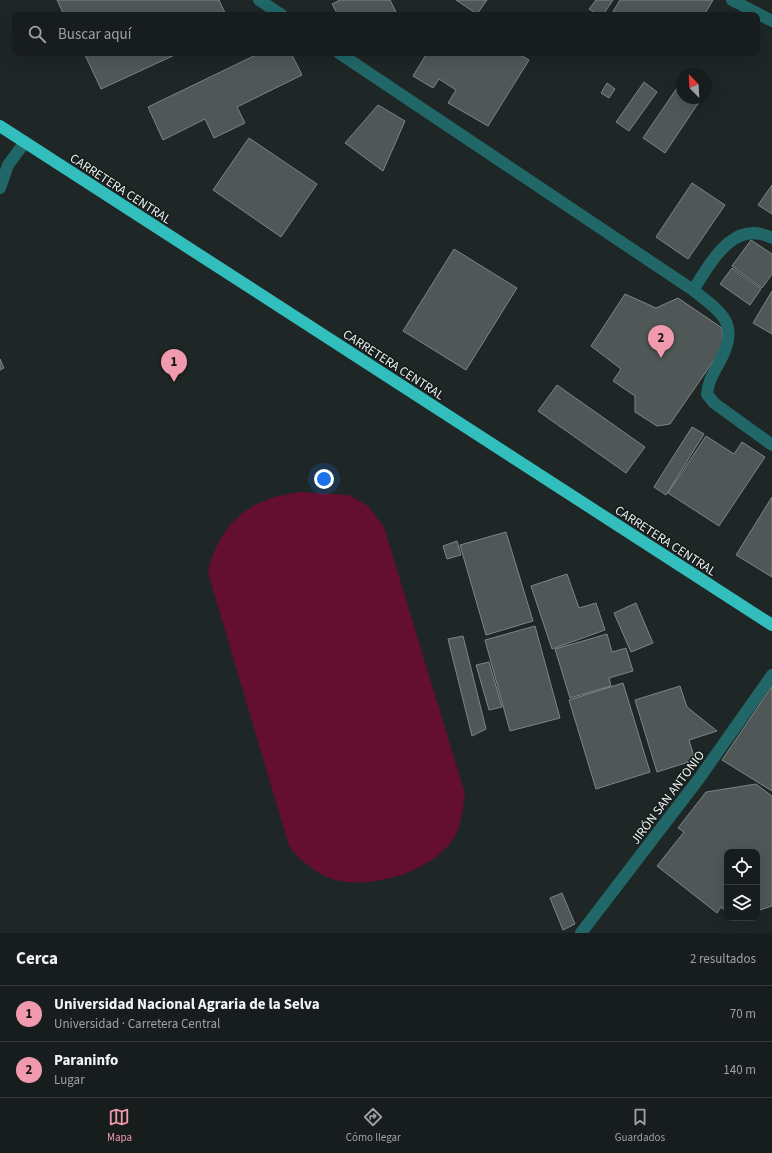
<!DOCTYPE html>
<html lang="es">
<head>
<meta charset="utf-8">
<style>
	:root { --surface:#171c1c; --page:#242929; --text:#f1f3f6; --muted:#9ea1a3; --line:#363a3b; --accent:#f29aad }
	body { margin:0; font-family:"Source Sans 3",sans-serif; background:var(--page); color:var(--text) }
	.controls { position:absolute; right:12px; bottom:12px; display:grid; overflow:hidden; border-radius:8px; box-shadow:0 4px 16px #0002 }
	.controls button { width:36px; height:36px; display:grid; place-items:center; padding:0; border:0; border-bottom:1px solid var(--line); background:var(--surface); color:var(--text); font:20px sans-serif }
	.compass { position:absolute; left:676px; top:68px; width:36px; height:36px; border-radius:50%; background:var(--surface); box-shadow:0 4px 16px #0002; rotate:336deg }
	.you { position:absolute; left:324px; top:479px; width:14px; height:14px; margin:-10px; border:3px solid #fff; border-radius:50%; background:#1a73e8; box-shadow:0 0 0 6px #1a73e833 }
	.badge { display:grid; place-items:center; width:26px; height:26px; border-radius:50%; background:var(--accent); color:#111; font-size:13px; font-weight:700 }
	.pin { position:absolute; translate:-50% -33px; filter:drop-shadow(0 1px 2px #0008) }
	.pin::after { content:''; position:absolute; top:21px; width:14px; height:12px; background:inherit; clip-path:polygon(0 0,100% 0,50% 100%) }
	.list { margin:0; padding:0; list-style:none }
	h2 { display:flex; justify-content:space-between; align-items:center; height:52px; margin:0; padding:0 16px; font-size:17px }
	h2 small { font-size:13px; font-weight:400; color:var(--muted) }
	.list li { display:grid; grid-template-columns:26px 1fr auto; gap:12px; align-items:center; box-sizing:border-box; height:56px; padding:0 16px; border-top:1px solid var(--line) }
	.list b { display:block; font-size:15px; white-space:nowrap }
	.list p { margin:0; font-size:13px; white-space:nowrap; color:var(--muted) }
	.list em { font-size:13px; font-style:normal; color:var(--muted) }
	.icon { flex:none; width:22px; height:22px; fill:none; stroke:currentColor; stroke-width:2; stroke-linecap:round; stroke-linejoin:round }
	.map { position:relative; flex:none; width:772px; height:933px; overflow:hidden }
	.search { position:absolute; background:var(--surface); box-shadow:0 4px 16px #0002; left:12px; right:12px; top:12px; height:44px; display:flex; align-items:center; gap:10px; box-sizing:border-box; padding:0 14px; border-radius:8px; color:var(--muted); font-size:15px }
	.sheet { height:164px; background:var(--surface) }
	nav { display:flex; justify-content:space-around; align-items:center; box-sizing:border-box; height:56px; border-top:1px solid var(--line); background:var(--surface); font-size:11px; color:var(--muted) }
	nav a { display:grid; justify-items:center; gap:2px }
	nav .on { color:var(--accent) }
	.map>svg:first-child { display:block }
</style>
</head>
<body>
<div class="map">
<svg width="772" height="933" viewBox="0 0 772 933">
	<rect width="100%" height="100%" fill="#1f2626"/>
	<path fill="#630f2d" d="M300,492L349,495L368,506L384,527L465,794C463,807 462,820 457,832C440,869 378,888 340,881C320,877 301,862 289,846L208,573C213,543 234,512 264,501C275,496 288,494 300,492Z"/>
	<path fill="#4f5757" stroke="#7d8585" d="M57,0H219L226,15H64Z
		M340,0H390L396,12L390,15H338L332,4Z
		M456,0H487L477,14Z
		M596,0H613L603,15H598L589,9Z
		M620,0H713L704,15H611Z
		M90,53H179L101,89L85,55Z
		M260,53H291L302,75L237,107L245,123L214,138L205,119L163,140L148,107Z
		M427,53H517L529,60L488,126L448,103L456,90L439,79L433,88L413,76Z
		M644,82L657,92L629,131L616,122Z
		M607,83L615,89L609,98L601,93Z
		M679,85L682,86V98L701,99L665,153L643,138Z
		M378,105L405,121L383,171L345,143Z
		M249,138L317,184L281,237L213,190Z
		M692,183L725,205L688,259L656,237Z
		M772,185V214L758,205Z
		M751,240L772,254V274L762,288L732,266Z
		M454,249L517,288L466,370L403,331Z
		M732,268L761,289L750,305L720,284Z
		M772,291V334L753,323Z
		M625,294L656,308L678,298L722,328L723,347L670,424L657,426L635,412V396L613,381L621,369L591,346Z
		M0,359L4,368L0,370Z
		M557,385L645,447L626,473L538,411Z
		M692,427L704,434L666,495L654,487Z
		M706,436L734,454L742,442L765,457L719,526L668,493Z
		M772,497V577L736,555Z
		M506,532L533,621L486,635L460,545Z
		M457,541L461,555L447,559L443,546Z
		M567,574L579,608L596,603L605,630L552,649L531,586Z
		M636,603L653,643L631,652L614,613Z
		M535,626L560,718L510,731L485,640Z
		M607,634L612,652L626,648L633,671L609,678L611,686L570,698L555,649Z
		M463,636L486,729L472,736L448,639Z
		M489,662L502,707L489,710L476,665Z
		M623,683L650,772L596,789L569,700Z
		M680,686L687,707L717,731L689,740L695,760L657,772L635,700Z
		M772,686V791L722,760Z
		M756,784L772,796V906L757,911V852H727V912L721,907L717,913L657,866L684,832L678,828L706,792Z
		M562,893L575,924L563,930L550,898Z"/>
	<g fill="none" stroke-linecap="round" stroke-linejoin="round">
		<path stroke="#216767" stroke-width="12" d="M259,0L282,15
			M732,0L772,21
			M339,53L693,290C723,314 741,324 719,363C713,374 708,382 707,394L714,403L772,445
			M0,188L8,165L25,142
			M693,290C711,263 733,218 772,238
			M581,933L698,780L772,675"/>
		<path stroke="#33bebe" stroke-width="12" d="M0,126L772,625"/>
	</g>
	<g text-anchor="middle" stroke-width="3" stroke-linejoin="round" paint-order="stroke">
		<g font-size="13" fill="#eef3f2" stroke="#161c1c">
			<text transform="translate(121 188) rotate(33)" y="5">CARRETERA CENTRAL</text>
			<text transform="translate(394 364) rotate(33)" y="5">CARRETERA CENTRAL</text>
			<text transform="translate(666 540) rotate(33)" y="5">CARRETERA CENTRAL</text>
			<text transform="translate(667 797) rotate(-53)" y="5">JIRÓN SAN ANTONIO</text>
		</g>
	</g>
</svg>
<div class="controls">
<button><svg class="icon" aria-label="locate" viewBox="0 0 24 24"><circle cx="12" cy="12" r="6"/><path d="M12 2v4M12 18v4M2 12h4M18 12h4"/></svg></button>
<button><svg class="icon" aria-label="layers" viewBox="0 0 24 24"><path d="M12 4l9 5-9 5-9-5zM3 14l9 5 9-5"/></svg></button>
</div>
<svg class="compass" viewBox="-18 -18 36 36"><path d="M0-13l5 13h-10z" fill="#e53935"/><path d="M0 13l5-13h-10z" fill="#9ea1a3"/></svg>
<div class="you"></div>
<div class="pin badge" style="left:174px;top:382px">1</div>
<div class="pin badge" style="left:661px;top:358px">2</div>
<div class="search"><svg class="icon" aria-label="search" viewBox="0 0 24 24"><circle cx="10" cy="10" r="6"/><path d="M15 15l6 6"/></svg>Buscar aquí</div>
</div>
<section class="sheet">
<h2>Cerca<small>2 resultados</small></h2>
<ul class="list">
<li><span class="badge">1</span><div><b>Universidad Nacional Agraria de la Selva</b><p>Universidad · Carretera Central</p></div><em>70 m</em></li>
<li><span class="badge">2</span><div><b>Paraninfo</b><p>Lugar</p></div><em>140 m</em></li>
</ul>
</section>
<nav>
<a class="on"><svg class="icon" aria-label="map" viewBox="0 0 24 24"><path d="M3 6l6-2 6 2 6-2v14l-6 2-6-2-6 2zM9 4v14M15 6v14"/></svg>Mapa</a>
<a><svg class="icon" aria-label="directions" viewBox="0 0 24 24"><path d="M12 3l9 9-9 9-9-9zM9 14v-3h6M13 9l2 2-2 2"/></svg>Cómo llegar</a>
<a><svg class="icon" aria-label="saved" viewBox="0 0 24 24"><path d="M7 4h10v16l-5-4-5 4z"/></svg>Guardados</a>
</nav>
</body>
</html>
